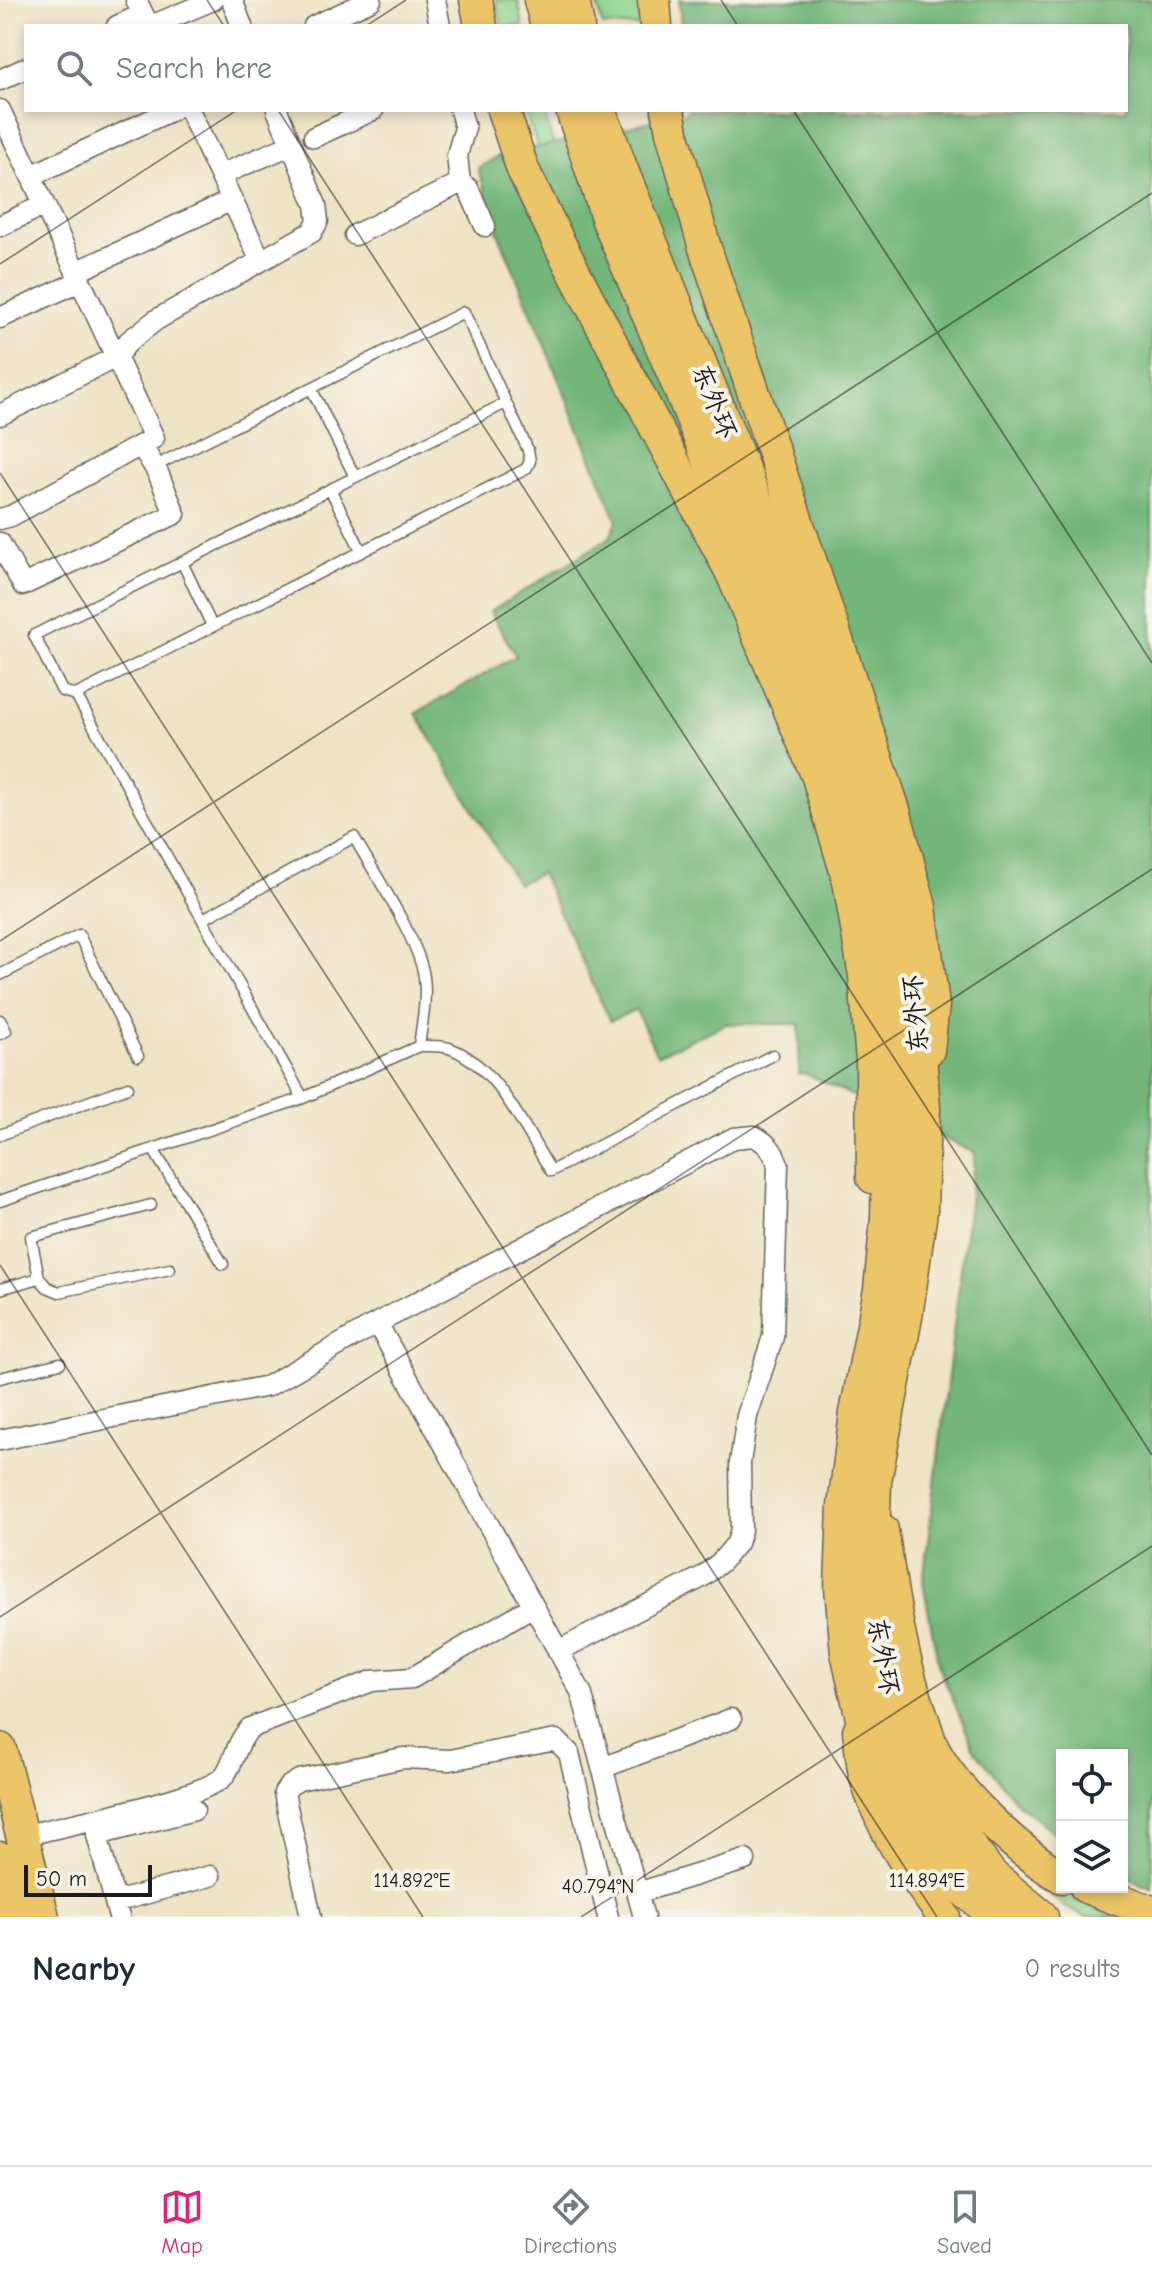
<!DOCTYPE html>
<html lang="en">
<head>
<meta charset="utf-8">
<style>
	:root { --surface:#fff; --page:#f6f6f7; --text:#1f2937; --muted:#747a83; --line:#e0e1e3; --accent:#db2777 }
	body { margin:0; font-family:"Comic Neue","LXGW WenKai TC",sans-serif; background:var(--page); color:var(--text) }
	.controls { position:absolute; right:24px; bottom:24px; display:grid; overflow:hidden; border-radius:0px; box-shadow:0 4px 12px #0003 }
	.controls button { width:72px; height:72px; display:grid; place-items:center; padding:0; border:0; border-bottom:2px solid var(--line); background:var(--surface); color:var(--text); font:40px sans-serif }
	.scale { position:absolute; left:24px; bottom:20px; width:128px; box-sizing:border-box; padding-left:8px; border:4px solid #1c1c1c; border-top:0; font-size:22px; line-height:28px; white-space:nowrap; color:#1c1c1c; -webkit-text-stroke:6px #f7f3e8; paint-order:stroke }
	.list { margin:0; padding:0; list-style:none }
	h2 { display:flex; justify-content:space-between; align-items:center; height:104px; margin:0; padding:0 32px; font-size:34px }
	h2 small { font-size:26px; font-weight:400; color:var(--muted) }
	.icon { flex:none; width:44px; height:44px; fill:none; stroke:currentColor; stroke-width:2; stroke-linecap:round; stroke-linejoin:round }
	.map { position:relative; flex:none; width:1152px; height:1917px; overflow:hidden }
	.search { position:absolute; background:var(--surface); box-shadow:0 4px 12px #0003; left:24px; right:24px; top:24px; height:88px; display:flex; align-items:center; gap:20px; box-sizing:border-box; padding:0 28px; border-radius:0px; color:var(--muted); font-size:30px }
	.sheet { height:248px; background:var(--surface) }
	nav { display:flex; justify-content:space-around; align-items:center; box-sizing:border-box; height:112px; border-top:2px solid var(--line); background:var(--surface); font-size:22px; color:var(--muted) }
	nav a { display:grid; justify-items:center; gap:4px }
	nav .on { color:var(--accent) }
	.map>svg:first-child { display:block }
</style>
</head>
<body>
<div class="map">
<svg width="1152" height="1917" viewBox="0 0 1152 1917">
	<rect width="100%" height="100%" fill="#f7f3e8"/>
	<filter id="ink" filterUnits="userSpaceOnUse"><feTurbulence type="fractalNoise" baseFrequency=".0125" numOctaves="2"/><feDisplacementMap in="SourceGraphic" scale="16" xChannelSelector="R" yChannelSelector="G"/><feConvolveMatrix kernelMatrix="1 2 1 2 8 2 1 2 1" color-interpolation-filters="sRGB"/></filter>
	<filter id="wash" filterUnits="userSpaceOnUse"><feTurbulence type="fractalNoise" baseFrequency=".006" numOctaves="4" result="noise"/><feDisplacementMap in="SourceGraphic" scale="32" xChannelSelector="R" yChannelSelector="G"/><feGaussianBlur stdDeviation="1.8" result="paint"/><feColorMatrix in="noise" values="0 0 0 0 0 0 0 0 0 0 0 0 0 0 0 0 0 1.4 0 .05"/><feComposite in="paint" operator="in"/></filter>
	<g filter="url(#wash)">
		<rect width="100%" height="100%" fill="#efe3c5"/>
		<path fill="#8ed48e" stroke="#557855" stroke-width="2" d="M496,0H518L523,26H502Z
			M596,0H640L642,26H603Z
			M524,110H543L556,152L543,160Z
			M1009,1859L1106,1913L1120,1917H1085L1063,1905Z"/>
		<path fill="#72b679" stroke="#47694a" stroke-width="2" d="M679,0H1152V1889L1122,1875V1755H1062V1839L1019,1805L974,1749L939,1667L923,1582L975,1153L806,1074H799V1024H726L657,1055L636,1010L610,1021L541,873L517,884L416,713L516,656L490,612L610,537L617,521L498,232L478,168L497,157L686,113L687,110H1126V26H681Z"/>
	</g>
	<g filter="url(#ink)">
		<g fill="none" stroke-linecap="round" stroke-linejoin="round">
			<g stroke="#666257" stroke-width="13">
				<path id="service" d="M311,388L355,477
					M165,461L464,312L528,450L530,461L526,469L76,695L303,1098
					M330,489L362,552
					M182,562L212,626
					M76,695L62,691L34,635L506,403
					M0,975L79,935L138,1056
					M0,1020L6,1031L0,1034
					M419,1046C428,1046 440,1045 449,1048C497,1065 525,1130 551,1171L773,1055
					M0,1135L128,1087
					M153,1149L223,1264
					M0,1201L303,1098L419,1046C422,1023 427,1000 424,977C419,940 373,871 354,837L203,919
					M39,1278L31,1237L151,1205
					M0,1289L39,1278L47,1287L59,1292L170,1269
					M0,1378L60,1363"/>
			</g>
			<g stroke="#666257" stroke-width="23">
				<path id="minor" d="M136,0L149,26
					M232,0L242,26
					M435,0L440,26
					M117,26L143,14
					M151,26L213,0
					M314,26L371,0
					M0,80L26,68
					M0,110L154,438L11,516L0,519
					M189,110L261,261
					M314,137L373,110
					M220,175L291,145
					M31,176L172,110
					M460,183L468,188L485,226
					M0,226L44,205
					M355,235L460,183L457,155L465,128L460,110
					M76,272L232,200
					M0,318L80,281
					M0,415L116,357L129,341L156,320L312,232L318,221L316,205L277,110
					M0,543L23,585L175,514L158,473L141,445
					M377,1323L734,1138L754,1136C767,1143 773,1150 778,1164L773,1337L747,1416L740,1463L741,1530L737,1543L721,1562L702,1577L558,1651
					M0,1440L268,1386L377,1323L581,1692L644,1917
					M602,1768L731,1719
					M22,1836C58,1827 203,1798 223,1777C234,1765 235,1744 250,1728L372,1681L412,1678L533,1606
					M637,1893L745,1860
					M115,1902L210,1876
					M119,1917L97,1835L194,1810
					M311,1917L284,1793L289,1786L299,1780L403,1758L450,1760L556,1740L569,1753L608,1917"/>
			</g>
			<g stroke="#666257" stroke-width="35">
				<path id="primary" d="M476,0L481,26
					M654,0L656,26
					M503,110L523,170L561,247L732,573L818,777L849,881L865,976L872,1062L873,1177
					M668,110L672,132L705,248L893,807L920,907L933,1005L928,1050
					M882,1530C892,1592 899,1654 921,1714C925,1725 928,1738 933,1749C957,1794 1017,1851 1062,1877
					M859,1731C861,1745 862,1761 865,1774C879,1826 912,1875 944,1917
					M0,1749L43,1917
					M0,1858L15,1917
					M1086,1887L1152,1912"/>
			</g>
			<g stroke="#666257" stroke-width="37">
				<path id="trunk" d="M541,0L548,26
					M572,0L577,26
					M573,110L609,220L686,401L827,750L862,860L890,1008L891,1073L888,1218L881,1290L857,1413L845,1506L842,1588L848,1652L862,1714L883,1772L914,1828L959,1885L998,1917
					M599,110L622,173L849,732L889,857L913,975L923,1109L920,1211L905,1317L874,1481L871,1576L880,1645L894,1714L921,1777L952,1824L991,1876L1041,1917"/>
			</g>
			<use href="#service" stroke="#fff" stroke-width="10"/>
			<use href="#minor" stroke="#fff" stroke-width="20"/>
			<use href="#primary" stroke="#edc569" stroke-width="32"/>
			<use href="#trunk" stroke="#edc569" stroke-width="34"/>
		</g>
	</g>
	<path fill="none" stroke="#1c1c1c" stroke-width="2" stroke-opacity="0.45" d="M207,0L224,26M721,0L738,26M366,26L406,0M278,110L1152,1455M793,110L1152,663M0,264L237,110M0,473L937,1917M0,941L1152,193M0,1265L423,1917M0,1617L1152,869M581,1917L1152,1546"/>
	<g text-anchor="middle" stroke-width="8" stroke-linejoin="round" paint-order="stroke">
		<g font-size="26" fill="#1c1c1c" stroke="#f7f3e8">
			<text transform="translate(715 401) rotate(68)" y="9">东外环</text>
			<text transform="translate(915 1014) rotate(-95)" y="9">东外环</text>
			<text transform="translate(884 1656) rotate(80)" y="9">东外环</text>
		</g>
	</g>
	<g font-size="20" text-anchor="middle" fill="#1c1c1c" stroke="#f7f3e8" stroke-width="8" stroke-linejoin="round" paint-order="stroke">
		<text x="412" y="1887">114.892°E</text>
		<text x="927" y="1887">114.894°E</text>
		<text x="598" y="1893">40.794°N</text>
	</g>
</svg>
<div class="controls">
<button><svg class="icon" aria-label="locate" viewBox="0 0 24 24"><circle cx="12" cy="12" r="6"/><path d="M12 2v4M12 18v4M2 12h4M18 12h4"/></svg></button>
<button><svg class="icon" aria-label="layers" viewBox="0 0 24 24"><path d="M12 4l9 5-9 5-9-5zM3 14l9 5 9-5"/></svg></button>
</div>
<div class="scale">50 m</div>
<div class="search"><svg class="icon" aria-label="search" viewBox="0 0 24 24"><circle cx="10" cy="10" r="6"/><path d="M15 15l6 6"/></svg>Search here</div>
</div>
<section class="sheet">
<h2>Nearby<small>0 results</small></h2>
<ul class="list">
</ul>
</section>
<nav>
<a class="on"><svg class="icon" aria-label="map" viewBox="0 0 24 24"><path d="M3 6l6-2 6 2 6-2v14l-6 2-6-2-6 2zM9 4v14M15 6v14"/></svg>Map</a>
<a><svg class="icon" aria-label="directions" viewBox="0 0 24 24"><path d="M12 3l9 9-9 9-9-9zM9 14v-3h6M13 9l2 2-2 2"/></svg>Directions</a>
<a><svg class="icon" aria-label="saved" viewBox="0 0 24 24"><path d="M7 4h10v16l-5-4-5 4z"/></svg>Saved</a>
</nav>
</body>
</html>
